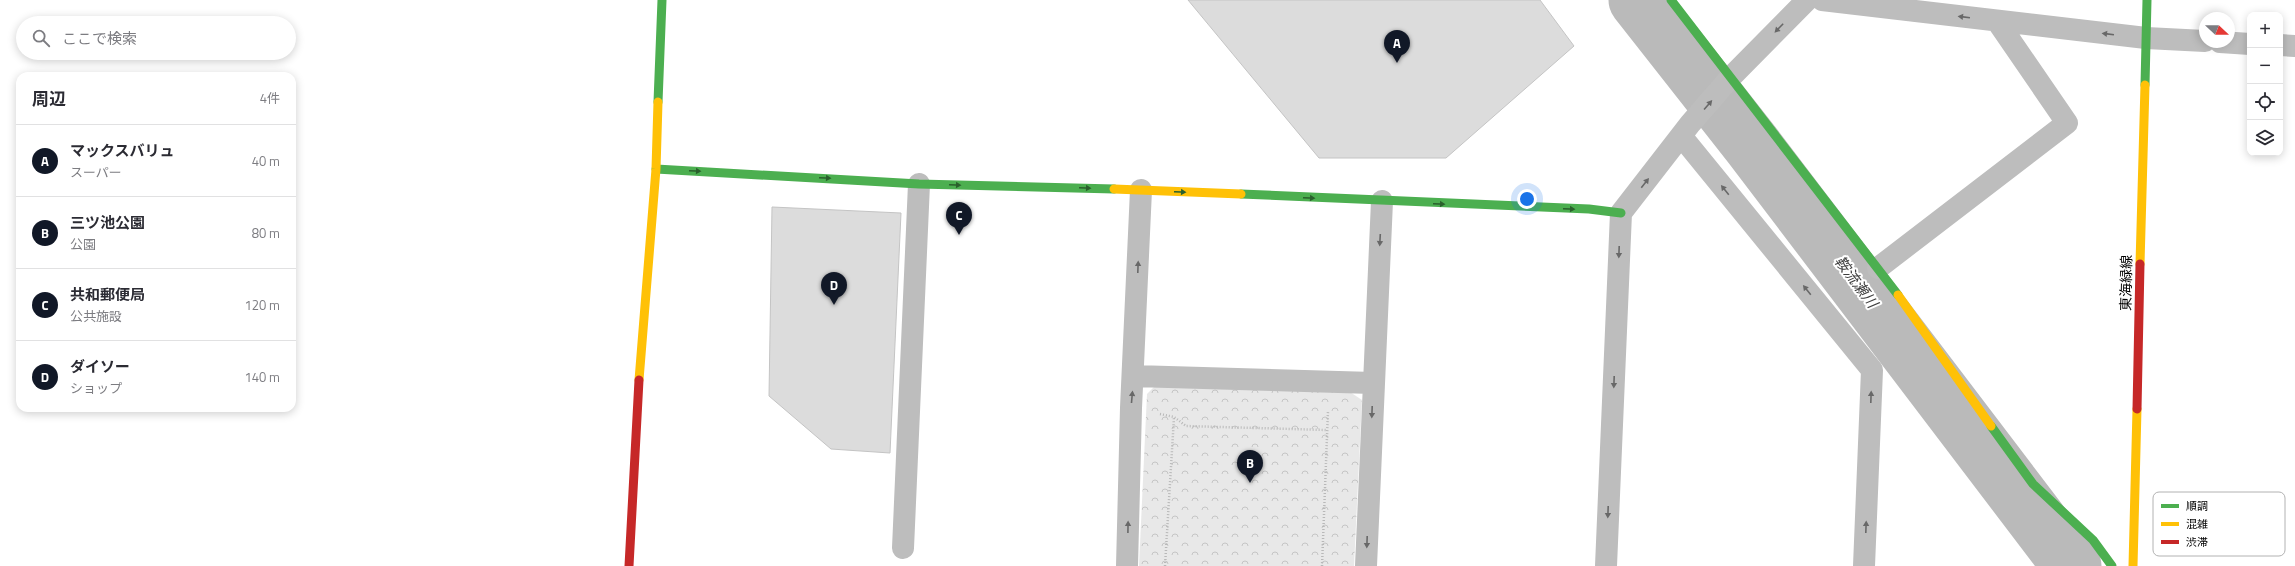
<!DOCTYPE html>
<html lang="ja">
<head>
<meta charset="utf-8">
<style>
	:root { --surface:#fff; --page:#f2f2f3; --text:#2b2b33; --muted:#7c7c81; --line:#e1e1e2; --accent:#111827 }
	body { margin:0; font-family:"Titillium Web","Noto Sans JP",sans-serif; background:var(--page); color:var(--text) }
	.controls { position:absolute; right:12px; top:12px; display:grid; overflow:hidden; border-radius:8px; box-shadow:0 2px 10px #0003 }
	.controls button { width:36px; height:36px; display:grid; place-items:center; padding:0; border:0; border-bottom:1px solid var(--line); background:var(--surface); color:var(--text); font:20px sans-serif }
	.compass { position:absolute; left:2199px; top:12px; width:36px; height:36px; border-radius:50%; background:var(--surface); box-shadow:0 2px 10px #0003; rotate:112deg }
	.you { position:absolute; left:1527px; top:199px; width:14px; height:14px; margin:-10px; border:3px solid #fff; border-radius:50%; background:#1a73e8; box-shadow:0 0 0 6px #1a73e833 }
	.badge { display:grid; place-items:center; width:26px; height:26px; border-radius:50%; background:var(--accent); color:#fff; font-size:13px; font-weight:700 }
	.pin { position:absolute; translate:-50% -33px; filter:drop-shadow(0 1px 2px #0008) }
	.pin::after { content:''; position:absolute; top:21px; width:14px; height:12px; background:inherit; clip-path:polygon(0 0,100% 0,50% 100%) }
	.list { margin:0; padding:0; list-style:none }
	h2 { display:flex; justify-content:space-between; align-items:center; height:52px; margin:0; padding:0 16px; font-size:17px }
	h2 small { font-size:13px; font-weight:400; color:var(--muted) }
	.list li { display:grid; grid-template-columns:26px 1fr auto; gap:12px; align-items:center; box-sizing:border-box; height:72px; padding:0 16px; border-top:1px solid var(--line) }
	.list b { display:block; font-size:15px; white-space:nowrap }
	.list p { margin:0; font-size:13px; white-space:nowrap; color:var(--muted) }
	.list em { font-size:13px; font-style:normal; color:var(--muted) }
	.icon { flex:none; width:22px; height:22px; fill:none; stroke:currentColor; stroke-width:2; stroke-linecap:round; stroke-linejoin:round }
	.map { position:relative; flex:none; width:2295px; height:566px; overflow:hidden }
	.search { position:absolute; background:var(--surface); box-shadow:0 2px 10px #0003; left:16px; top:16px; width:280px; height:44px; display:flex; align-items:center; gap:10px; box-sizing:border-box; padding:0 14px; border-radius:22px; color:var(--muted); font-size:15px }
	.panel { position:absolute; background:var(--surface); box-shadow:0 2px 10px #0003; left:16px; top:72px; width:280px; height:340px; border-radius:12px }
	.map>svg:first-child { display:block }
</style>
</head>
<body>
<div class="map">
<svg width="2295" height="566" viewBox="0 0 2295 566">
	<defs>
		<pattern id="park-crowns" width="20" height="18" patternUnits="userSpaceOnUse"><rect width="20" height="18" fill="#e8e8e8"/><path d="M2 6a3 3 0 1 1 6 0M12 15a3 3 0 1 1 6 0" fill="none" stroke="#c5c5c5"/></pattern>
	</defs>
	<rect width="100%" height="100%" fill="#fff"/>
	<path fill="url(#park-crowns)" d="M1158,383L1344,388L1362,400L1354,566H1139L1147,394Z"/>
	<g fill="none" stroke-linecap="round" stroke-linejoin="round">
		<path stroke="#bababa" stroke-width="59" d="M1638,0L1752,145L2072,566"/>
	</g>
	<path fill="#dcdcdc" stroke="#c4c4c4" d="M1188,0H1540L1574,46L1446,158H1319Z
		M772,207L901,213L890,453L831,449L769,396Z"/>
	<g fill="none" stroke-linecap="round" stroke-linejoin="round">
		<path stroke="#b8b8b8" stroke-width="2.5" stroke-dasharray="1 2" stroke-linecap="butt" d="M1160,414L1174,417L1186,426L1326,430
			M1165,566L1174,417
			M1322,566L1328,411"/>
		<path stroke="#bdbdbd" stroke-width="22" d="M1822,0L2146,38L2205,41
			M2220,42L2250,44
			M2280,45L2295,46
			M1682,137L1872,370L1864,566
			M1878,268L2067,123L1997,21
			M1134,376L1373,383
			M903,548L919,184
			M1127,566L1131,408L1141,190
			M1366,566L1382,201
			M1606,566L1621,213L1690,124L1730,78L1807,0"/>
		<path stroke="#4caf50" stroke-width="9" d="M1671,0L1898,295
			M2145,85L2147,0
			M658,102L662,0
			M656,169L919,184L1114,189
			M1241,194L1589,209L1621,213
			M1991,426L2033,484L2093,540L2112,566"/>
		<path stroke="#ffc107" stroke-width="9" d="M1114,189L1241,194
			M2140,264L2145,85
			M1898,295L1991,426
			M639,380L656,169L658,102
			M2133,566L2137,409"/>
		<path stroke="#c62828" stroke-width="9" d="M2137,409L2140,264
			M629,566L639,380"/>
	</g>
	<defs><path id="oneway-solid" d="M-6-.8H1V-3.2L6.5 0L1 3.2V.8H-6Z"/></defs>
	<g fill="#686868">
		<use href="#oneway-solid" transform="translate(1964 17) rotate(-173)"/>
		<use href="#oneway-solid" transform="translate(1779 28) rotate(134)"/>
		<use href="#oneway-solid" transform="translate(2108 34) rotate(-173)"/>
		<use href="#oneway-solid" transform="translate(1708 105) rotate(-49)"/>
		<use href="#oneway-solid" transform="translate(1645 183) rotate(-52)"/>
		<use href="#oneway-solid" transform="translate(1725 190) rotate(-129)"/>
		<use href="#oneway-solid" transform="translate(1380 240) rotate(93)"/>
		<use href="#oneway-solid" transform="translate(1619 252) rotate(92)"/>
		<use href="#oneway-solid" transform="translate(1138 267) rotate(-88)"/>
		<use href="#oneway-solid" transform="translate(1807 290) rotate(-129)"/>
		<use href="#oneway-solid" transform="translate(1614 382) rotate(92)"/>
		<use href="#oneway-solid" transform="translate(1132 397) rotate(-85)"/>
		<use href="#oneway-solid" transform="translate(1871 397) rotate(-88)"/>
		<use href="#oneway-solid" transform="translate(1372 412) rotate(92)"/>
		<use href="#oneway-solid" transform="translate(1608 512) rotate(92)"/>
		<use href="#oneway-solid" transform="translate(1128 527) rotate(-89)"/>
		<use href="#oneway-solid" transform="translate(1866 527) rotate(-88)"/>
		<use href="#oneway-solid" transform="translate(1367 542) rotate(92)"/>
	</g>
	<g fill="#2a602c">
		<use href="#oneway-solid" transform="translate(695 171) rotate(3)"/>
		<use href="#oneway-solid" transform="translate(825 178) rotate(3)"/>
		<use href="#oneway-solid" transform="translate(955 185) rotate(2)"/>
		<use href="#oneway-solid" transform="translate(1085 188) rotate(2)"/>
		<use href="#oneway-solid" transform="translate(1180 192) rotate(3)"/>
		<use href="#oneway-solid" transform="translate(1309 198) rotate(3)"/>
		<use href="#oneway-solid" transform="translate(1439 204) rotate(2)"/>
		<use href="#oneway-solid" transform="translate(1569 209) rotate(2)"/>
	</g>
	<g text-anchor="middle" stroke-width="4" stroke-linejoin="round" paint-order="stroke">
		<g font-size="14" fill="#000" stroke="#fff">
			<text transform="translate(2126 283) rotate(-89)" y="5">東海緑線</text>
		</g>
		<g font-size="15" font-style="italic" fill="#3e3e3e" stroke="#fff">
			<text transform="translate(1856 282) rotate(53)" y="5">鞍流瀬川</text>
		</g>
	</g>
	<rect x="2153" y="492" width="132" height="64" rx="6" fill="#fff" stroke="#b2b2b2" stroke-width="1"/>
	<rect x="2161" y="504" width="18" height="4" fill="#4caf50"/>
	<rect x="2161" y="522" width="18" height="4" fill="#ffc107"/>
	<rect x="2161" y="540" width="18" height="4" fill="#c62828"/>
	<g font-size="11" fill="#000">
		<text x="2186" y="510">順調</text>
		<text x="2186" y="528">混雑</text>
		<text x="2186" y="546">渋滞</text>
	</g>
</svg>
<div class="controls">
<button>+</button>
<button>−</button>
<button><svg class="icon" aria-label="locate" viewBox="0 0 24 24"><circle cx="12" cy="12" r="6"/><path d="M12 2v4M12 18v4M2 12h4M18 12h4"/></svg></button>
<button><svg class="icon" aria-label="layers" viewBox="0 0 24 24"><path d="M12 4l9 5-9 5-9-5zM3 14l9 5 9-5"/></svg></button>
</div>
<svg class="compass" viewBox="-18 -18 36 36"><path d="M0-13l5 13h-10z" fill="#e53935"/><path d="M0 13l5-13h-10z" fill="#7c7c81"/></svg>
<div class="you"></div>
<div class="pin badge" style="left:1397px;top:63px">A</div>
<div class="pin badge" style="left:1250px;top:483px">B</div>
<div class="pin badge" style="left:959px;top:235px">C</div>
<div class="pin badge" style="left:834px;top:305px">D</div>
<div class="search"><svg class="icon" aria-label="search" viewBox="0 0 24 24"><circle cx="10" cy="10" r="6"/><path d="M15 15l6 6"/></svg>ここで検索</div>
<section class="panel">
<h2>周辺<small>4件</small></h2>
<ul class="list">
<li><span class="badge">A</span><div><b>マックスバリュ</b><p>スーパー</p></div><em>40 m</em></li>
<li><span class="badge">B</span><div><b>三ツ池公園</b><p>公園</p></div><em>80 m</em></li>
<li><span class="badge">C</span><div><b>共和郵便局</b><p>公共施設</p></div><em>120 m</em></li>
<li><span class="badge">D</span><div><b>ダイソー</b><p>ショップ</p></div><em>140 m</em></li>
</ul>
</section>
</div>
</body>
</html>
